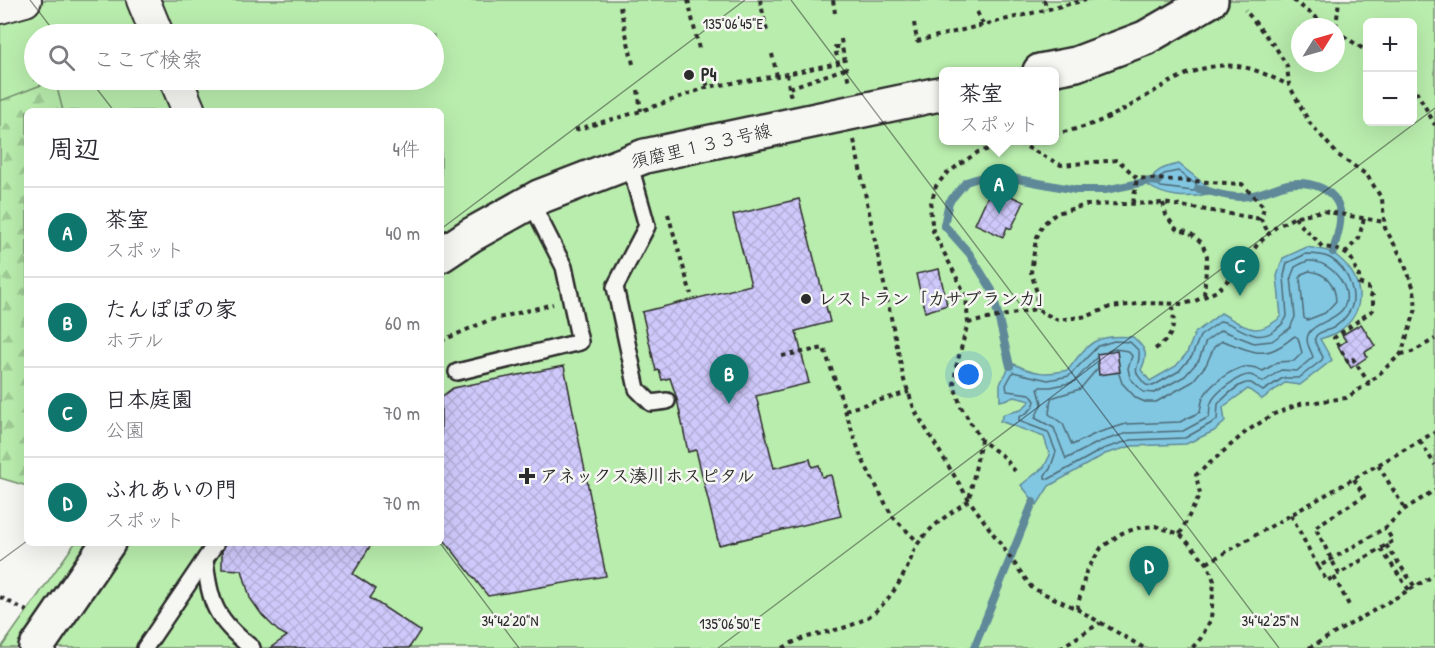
<!DOCTYPE html>
<html lang="ja">
<head>
<meta charset="utf-8">
<style>
	:root { --surface:#fff; --page:#f2f2f3; --text:#2b2b33; --muted:#7c7c81; --line:#e1e1e2; --accent:#0f766e }
	body { margin:0; font-family:"Patrick Hand","Klee One",sans-serif; background:var(--page); color:var(--text) }
	.controls { position:absolute; right:18px; top:18px; display:grid; overflow:hidden; border-radius:9px; box-shadow:0 6px 24px #0002 }
	.controls button { width:54px; height:54px; display:grid; place-items:center; padding:0; border:0; border-bottom:2px solid var(--line); background:var(--surface); color:var(--text); font:30px sans-serif }
	.compass { position:absolute; left:1291px; top:18px; width:54px; height:54px; border-radius:50%; background:var(--surface); box-shadow:0 6px 24px #0002; rotate:53deg }
	.you { position:absolute; left:969px; top:375px; width:21px; height:21px; margin:-15px; border:4px solid #fff; border-radius:50%; background:#1a73e8; box-shadow:0 0 0 9px #1a73e833 }
	.badge { display:grid; place-items:center; width:39px; height:39px; border-radius:50%; background:var(--accent); color:#fff; font-size:20px; font-weight:700 }
	.pin { position:absolute; translate:-50% -50px; filter:drop-shadow(0 2px 3px #0008) }
	.pin::after { content:''; position:absolute; top:32px; width:21px; height:18px; background:inherit; clip-path:polygon(0 0,100% 0,50% 100%) }
	.popup { position:absolute; left:939px; top:67px; width:120px; height:78px; box-sizing:border-box; display:grid; place-content:center; border-radius:9px; background:var(--surface); filter:drop-shadow(0 2px 4px #0005); font-size:20px; white-space:nowrap; color:var(--muted) }
	.popup b { font-size:22px; color:var(--text) }
	.popup::after { content:''; position:absolute; left:50%; top:100%; margin-left:-12px; border:12px solid transparent; border-top-color:var(--surface) }
	.list { margin:0; padding:0; list-style:none }
	h2 { display:flex; justify-content:space-between; align-items:center; height:78px; margin:0; padding:0 24px; font-size:26px }
	h2 small { font-size:20px; font-weight:400; color:var(--muted) }
	.list li { display:grid; grid-template-columns:39px 1fr auto; gap:18px; align-items:center; box-sizing:border-box; height:90px; padding:0 24px; border-top:2px solid var(--line) }
	.list b { display:block; font-size:22px; white-space:nowrap }
	.list p { margin:0; font-size:20px; white-space:nowrap; color:var(--muted) }
	.list em { font-size:20px; font-style:normal; color:var(--muted) }
	.icon { flex:none; width:33px; height:33px; fill:none; stroke:currentColor; stroke-width:2; stroke-linecap:round; stroke-linejoin:round }
	.map { position:relative; flex:none; width:1435px; height:648px; overflow:hidden }
	.search { position:absolute; background:var(--surface); box-shadow:0 6px 24px #0002; left:24px; top:24px; width:420px; height:66px; display:flex; align-items:center; gap:15px; box-sizing:border-box; padding:0 21px; border-radius:33px; color:var(--muted); font-size:22px }
	.panel { position:absolute; background:var(--surface); box-shadow:0 6px 24px #0002; left:24px; top:108px; width:420px; height:438px; border-radius:9px }
	.map>svg:first-child { display:block }
</style>
</head>
<body>
<div class="map">
<svg width="1435" height="648" viewBox="0 0 1435 648">
	<defs>
		<pattern id="forest-firs" width="22" height="20" patternUnits="userSpaceOnUse" patternTransform="scale(1.5)"><rect width="22" height="20" fill="#b9edad"/><path d="M5 1l3.5 6h-7zM16 11l3.5 6h-7z" fill="#9fcb95"/></pattern>
		<pattern id="building-cross-hatch" width="8" height="8" patternUnits="userSpaceOnUse" patternTransform="scale(1.5)"><rect width="8" height="8" fill="#cfc9fb"/><path d="M0 0l8 8M0 8l8-8" fill="none" stroke="#b2add7"/></pattern>
	</defs>
	<rect width="100%" height="100%" fill="#f6f6f2"/>
	<filter id="ink" filterUnits="userSpaceOnUse"><feTurbulence type="fractalNoise" baseFrequency=".0167" numOctaves="2"/><feDisplacementMap in="SourceGraphic" scale="12" xChannelSelector="R" yChannelSelector="G"/><feConvolveMatrix kernelMatrix="1 2 1 2 8 2 1 2 1" color-interpolation-filters="sRGB"/></filter>
	<g filter="url(#ink)">
		<path fill="url(#forest-firs)" stroke="#728c6c" stroke-width="1.5" d="M0,34H34V80H115L119,111H27V486L0,478Z"/>
		<path fill="#b9edad" stroke="#728c6c" stroke-width="1.5" fill-rule="evenodd" d="M0,0H1435V648H1L75,543H441V111H63L55,80H434V34H34V80H54L0,101ZM1368,22H1412V122H1368ZM1300,27H1336V63H1300ZM944,71H1054V140H944Z"/>
		<path fill="#81c7e2" stroke="#5f8999" stroke-width="1.5" d="M1179,164L1208,187L1207,194C1188,199 1165,197 1149,186C1152,170 1165,167 1179,164Z
			M1307,247C1315,249 1327,249 1334,254C1363,274 1370,311 1338,332C1333,335 1326,337 1320,339L1332,360L1300,385L1285,383L1262,399L1248,389L1223,407L1225,422L1214,431L1186,444L1132,446L1105,454L1049,486L1037,505L1021,485L1044,467L1050,455L1044,437L1000,421L1004,414L1021,410L1030,401L1015,397L1000,401V384L1010,366L1014,364C1035,374 1046,375 1068,370C1089,341 1097,334 1133,337C1146,349 1149,353 1141,370L1150,381L1176,366L1187,353L1195,333L1221,313C1248,328 1255,338 1281,317L1277,276L1283,258Z"/>
		<g fill="none" stroke-linecap="round" stroke-linejoin="round">
			<path stroke="#4d6974" stroke-width="1.5" d="M1178,171L1198,186V190L1193,191L1161,187L1157,184V181L1164,174Z
				M1306,254C1313,254 1324,255 1330,258C1348,268 1361,298 1347,315C1344,319 1338,325 1333,328C1328,331 1319,331 1316,336C1312,342 1320,351 1323,357L1322,360L1299,378H1283L1263,391C1259,389 1255,385 1251,383C1241,380 1225,397 1218,404L1217,420L1185,438L1131,440L1103,449L1049,479L1045,478V475L1050,469L1056,452L1048,432L1019,421V417C1026,415 1034,408 1035,401L1030,394L1007,391L1006,385L1013,372L1048,380L1069,376L1098,346L1114,341L1130,342L1139,351C1141,371 1128,366 1146,385L1153,386L1179,371L1192,356L1200,336L1221,321C1239,325 1255,345 1275,330C1280,326 1285,323 1287,316L1284,276L1287,263Z
				M1309,271C1326,273 1335,283 1336,301L1325,313L1307,320L1304,318L1300,278L1302,274Z
				M1096,358L1074,382L1051,387H1040L1038,389L1042,403L1035,418L1054,428L1066,459L1099,442L1128,433L1183,431L1209,417C1210,413 1209,407 1211,403C1214,393 1240,374 1250,375C1255,376 1259,380 1263,382L1281,370L1297,371L1313,357C1311,350 1305,343 1308,335C1312,324 1333,321 1342,310C1357,291 1330,259 1308,261C1304,262 1299,265 1295,267L1291,277L1295,317L1290,328L1272,341L1254,343L1221,330L1206,341L1199,360L1185,376L1154,393L1143,392L1130,378L1128,368L1132,356L1128,351L1115,349L1108,351
				M1097,369L1080,389L1051,398L1049,414L1063,424L1072,445L1097,433L1126,424L1180,422L1200,412C1201,408 1201,403 1203,398C1209,385 1231,369 1245,367C1252,366 1257,368 1263,371L1278,362L1294,361L1302,353L1298,338L1295,336C1290,339 1285,344 1279,347C1258,360 1242,346 1222,341L1214,347L1206,365L1192,382L1156,402H1145L1136,398L1122,383L1119,374"/>
			<path stroke="#5f8999" stroke-width="8" d="M1198,189C1211,191 1225,197 1239,197C1257,197 1271,188 1288,184C1308,180 1336,188 1340,211C1342,225 1336,239 1333,252
				M1010,366L992,290L969,253L944,225L949,202L966,182L991,174L1076,190H1105L1150,181L1158,182
				M974,648L1033,502"/>
		</g>
		<path fill="url(#building-cross-hatch)" stroke="#2b2b2b" stroke-width="1.5" d="M992,187L1024,202L1011,229L1007,227L1003,237L975,224Z
			M799,199L830,322L796,331L809,383L756,396L774,468L810,459L812,467L819,465L822,477L831,475L841,516L719,545L696,450L688,452L677,399L670,378L662,380L659,370L656,371L642,312L751,285L733,215Z
			M939,269L947,305L925,312L916,274Z
			M1361,324L1375,346L1365,352L1367,357L1351,368L1338,346L1346,341L1342,335Z
			M1117,351L1120,372L1099,375L1097,354Z
			M564,366L606,576L488,596L441,536V397L453,388Z
			M226,543H372L353,574L376,589L370,598L420,631L409,648H270L287,636L278,631L262,615L250,598L242,570L222,569V551Z"/>
		<g fill="none" stroke-linecap="round" stroke-linejoin="round">
			<g stroke="#2b2b2b" stroke-width="20">
				<path id="service" d="M629,162L647,226L615,287L637,389L651,403L667,401
					M457,372L580,342L564,267L531,202
					M205,559C209,603 216,620 252,648
					M145,648L216,543"/>
			</g>
			<g stroke="#2b2b2b" stroke-width="36">
				<path id="minor" d="M143,0L157,34
					M0,7L25,0
					M176,80L189,111"/>
			</g>
			<g stroke="#2b2b2b" stroke-width="38">
				<path id="tertiary" d="M1040,71L1076,64L1145,38L1211,0
					M441,255L471,235L539,197L645,156L944,93
					M36,648L108,543"/>
			</g>
			<path stroke="#2b2b2b" stroke-width="4" stroke-dasharray="4.5 4.5" stroke-linecap="butt" d="M688,0L699,49
				M760,0L767,31
				M833,0L835,13
				M1044,0L1047,9
				M1293,0L1329,27
				M620,7L633,64
				M977,12L983,24
				M914,23L917,41L1086,0
				M1336,27L1339,0
				M1336,31L1368,52
				M841,39L842,47
				M772,54L777,76
				M703,73L708,87
				M787,74L789,88
				M1412,83L1435,125
				M638,90L641,111
				M792,93L790,94L789,88L847,68
				M575,130L641,111L708,87L777,76L838,63L835,47H842L849,83
				M1054,134C1074,130 1093,125 1111,116C1154,96 1186,61 1237,66C1255,68 1273,78 1289,85
				M854,140L904,380L915,411L969,500L1032,588L1077,609L1144,648
				M1019,143L1061,165L1118,160L1137,178L1242,184L1264,207L1261,219L1269,234
				M1133,203L1137,178
				M1163,203L1166,215L1176,229L1190,233L1202,243L1207,256L1204,296
				M668,214L691,294
				M1295,217C1302,229 1314,235 1322,247C1339,248 1355,254 1356,273L1359,276V283L1368,287V294L1373,296V310L1334,338L1348,362L1353,359L1369,383
				M1345,253L1359,238L1364,218
				M1036,309L1037,293L1031,272L1036,239L1043,224L1057,213L1086,205L1163,203L1261,219
				M968,323L1036,309L1058,320L1088,316L1110,307L1146,303L1183,304L1195,301L1217,291L1242,266L1257,245L1276,227L1297,216L1323,211L1384,222
				M441,341L487,321L553,304
				M1155,349C1176,335 1174,326 1173,303
				M1401,354L1412,352L1435,339
				M782,356L824,348L861,457L892,516L918,542
				M845,410L909,392
				M1420,441L1435,465
				M1378,465L1405,509
				M1015,471L1004,457L981,440L961,407L954,385L956,367L968,323L966,296L933,231L930,207L936,186L945,175L960,164L978,152L1026,140
				M1354,479L1364,496L1315,527L1339,574L1393,541L1385,528
				M1291,515L1318,567L1385,528L1405,509L1435,490
				M1180,534L1200,494L1196,475L1247,431L1274,414L1300,404L1346,398L1369,383L1401,354L1416,309L1414,289L1402,258L1385,228L1382,199L1367,175L1338,155L1309,122L1289,85L1287,66L1276,48L1245,10
				M1386,545L1415,587
				M1381,549L1409,590
				M1207,563L1435,432
				M1318,567L1327,581L1335,576
				M1334,577L1350,607
				M0,597L27,611
				M1077,609L1086,572L1101,548L1122,533L1138,528L1155,526L1180,534L1207,563L1214,581L1211,619L1201,638L1192,648
				M783,648C812,629 848,635 876,611C889,599 898,586 906,570C911,561 913,549 920,541C933,524 952,512 969,500L981,440
				M1060,648L1100,623
				M1309,648L1435,575"/>
			<use href="#service" stroke="#f6f6f2" stroke-width="15"/>
			<use href="#minor" stroke="#f6f6f2" stroke-width="32"/>
			<use href="#tertiary" stroke="#f6f6f2" stroke-width="33"/>
		</g>
	</g>
	<path fill="none" stroke="#2b2b2b" stroke-width="1.5" stroke-opacity="0.45" d="M30,0L56,34M791,0L1279,648M90,80L114,111M441,229L745,0M440,543L519,648M0,561L27,541M718,648L1435,108"/>
	<g fill="#2b2b2b" stroke="#f6f6f2" stroke-width="2">
		<circle cx="689" cy="75" r="6"/>
		<circle cx="806" cy="299" r="6"/>
		<path d="M524 467h6v6h6v6h-6v6h-6v-6h-6v-6h6z"/>
	</g>
	<g text-anchor="middle" stroke-width="5" stroke-linejoin="round" paint-order="stroke">
		<g font-size="18" font-weight="bold" fill="#2b2b2b" stroke="#f6f6f2" text-anchor="start">
			<text x="701" y="81">P4</text>
			<text x="818" y="305">レストラン「カサブランカ」</text>
			<text x="540" y="482">アネックス湊川ホスピタル</text>
		</g>
		<g font-size="18" fill="#2b2b2b" stroke="#f6f6f2">
			<text transform="translate(701 146) rotate(-13)" y="6">須磨里１３３号線</text>
		</g>
	</g>
	<g font-size="15" text-anchor="middle" fill="#2b2b2b" stroke="#f6f6f2" stroke-width="5" stroke-linejoin="round" paint-order="stroke">
		<text x="733" y="29">135°06'45"E</text>
		<text x="510" y="626">34°42'20"N</text>
		<text x="1270" y="626">34°42'25"N</text>
		<text x="730" y="629">135°06'50"E</text>
	</g>
</svg>
<div class="controls">
<button>+</button>
<button>−</button>
</div>
<svg class="compass" viewBox="-18 -18 36 36"><path d="M0-13l5 13h-10z" fill="#e53935"/><path d="M0 13l5-13h-10z" fill="#7c7c81"/></svg>
<div class="you"></div>
<div class="pin badge" style="left:999px;top:214px">A</div>
<div class="popup"><b>茶室</b>スポット</div>
<div class="pin badge" style="left:729px;top:404px">B</div>
<div class="pin badge" style="left:1240px;top:296px">C</div>
<div class="pin badge" style="left:1149px;top:596px">D</div>
<div class="search"><svg class="icon" aria-label="search" viewBox="0 0 24 24"><circle cx="10" cy="10" r="6"/><path d="M15 15l6 6"/></svg>ここで検索</div>
<section class="panel">
<h2>周辺<small>4件</small></h2>
<ul class="list">
<li><span class="badge">A</span><div><b>茶室</b><p>スポット</p></div><em>40 m</em></li>
<li><span class="badge">B</span><div><b>たんぽぽの家</b><p>ホテル</p></div><em>60 m</em></li>
<li><span class="badge">C</span><div><b>日本庭園</b><p>公園</p></div><em>70 m</em></li>
<li><span class="badge">D</span><div><b>ふれあいの門</b><p>スポット</p></div><em>70 m</em></li>
</ul>
</section>
</div>
</body>
</html>
